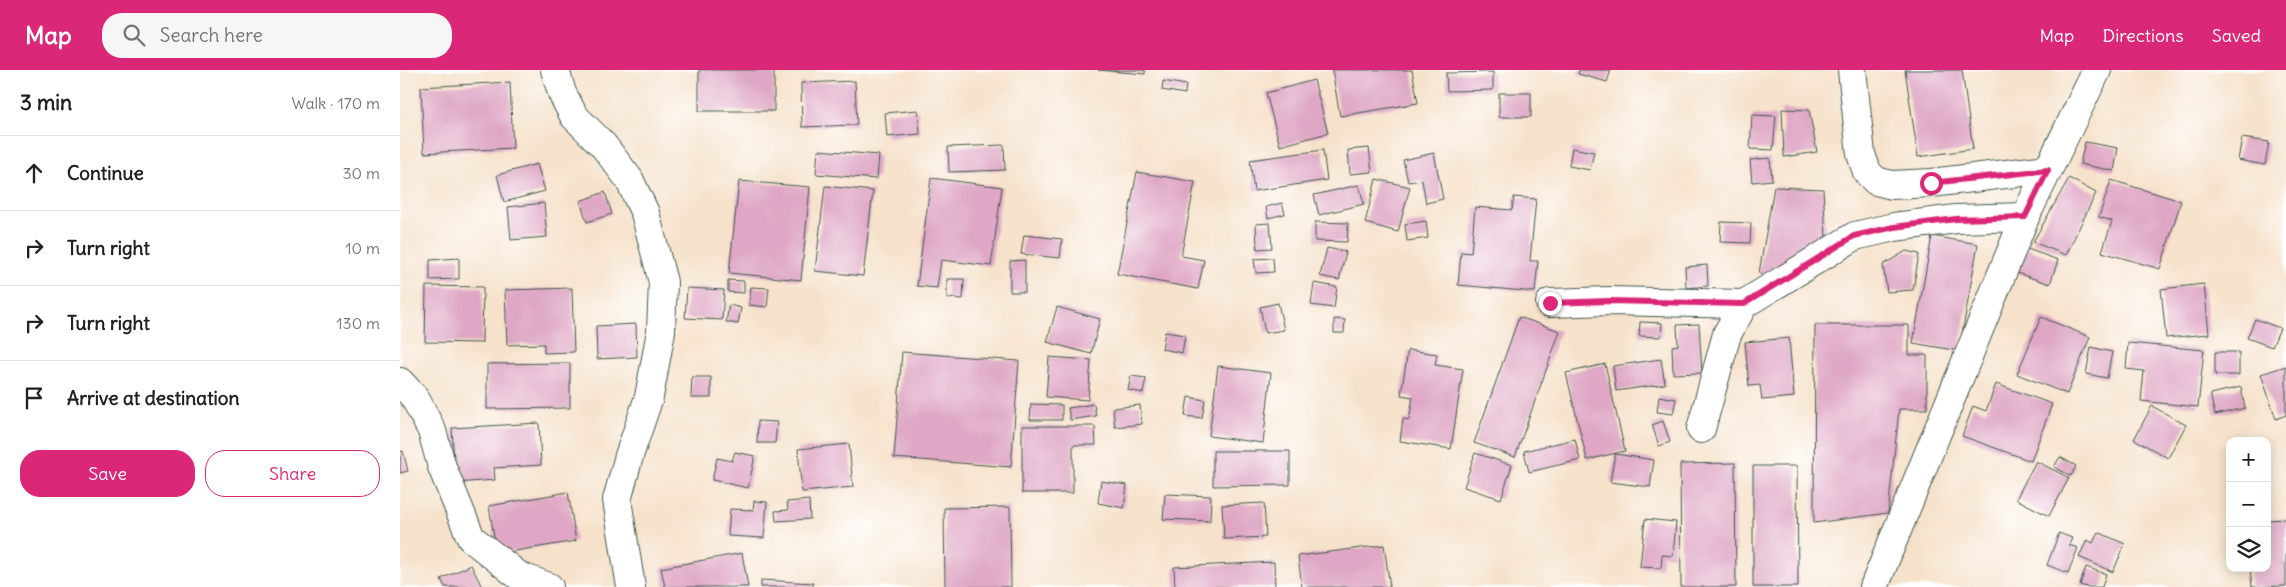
<!DOCTYPE html>
<html lang="en">
<head>
<meta charset="utf-8">
<style>
	:root { --surface:#fff; --page:#f6f6f6; --text:#202124; --muted:#757577; --line:#e0e0e0; --accent:#db2777 }
	body { margin:0; font-family:Delius,sans-serif; background:var(--page); color:var(--text) }
	.controls { position:absolute; right:15px; bottom:15px; display:grid; overflow:hidden; border-radius:10px; box-shadow:0 2px 12px #0003 }
	.controls button { width:45px; height:45px; display:grid; place-items:center; padding:0; border:0; border-bottom:1px solid var(--line); background:var(--surface); color:var(--text); font:25px sans-serif }
	.stop { position:absolute; width:15px; height:15px; margin:-11px; border:4px solid #db2777; border-radius:50%; background:#fff }
	.stop.end { background:#db2777; border-color:#fff; box-shadow:0 1px 5px #0008 }
	.list { margin:0; padding:0; list-style:none }
	h2 { display:flex; justify-content:space-between; align-items:center; height:65px; margin:0; padding:0 20px; font-size:21px }
	h2 small { font-size:16px; font-weight:400; color:var(--muted) }
	.list li { display:grid; grid-template-columns:32px 1fr auto; gap:15px; align-items:center; box-sizing:border-box; height:75px; padding:0 20px; border-top:1px solid var(--line) }
	.list b { display:block; font-size:19px; white-space:nowrap }
	.list em { font-size:16px; font-style:normal; color:var(--muted) }
	.actions { display:flex; gap:10px; padding:15px 20px }
	.actions a { flex:1; padding:11px 0; border:1px solid var(--accent); border-radius:20px; text-align:center; font-size:18px; color:var(--accent) }
	.actions .main { background:var(--accent); color:#fff }
	.icon { flex:none; width:28px; height:28px; fill:none; stroke:currentColor; stroke-width:2; stroke-linecap:round; stroke-linejoin:round }
	.map { position:relative; flex:none; width:1886px; height:517px; overflow:hidden }
	header { display:flex; align-items:center; gap:30px; box-sizing:border-box; height:70px; padding:0 25px; background:var(--accent); color:#fff }
	header strong { font-size:24px }
	nav { display:flex; gap:28px; margin-inline-start:auto; font-size:18px }
	.search { width:350px; height:45px; background:var(--page); display:flex; align-items:center; gap:12px; box-sizing:border-box; padding:0 18px; border-radius:20px; color:var(--muted); font-size:19px }
	main { display:flex }
	aside { flex:1; background:var(--surface) }
	.map>svg:first-child { display:block }
</style>
</head>
<body>
<header>
<strong>Map</strong>
<div class="search"><svg class="icon" aria-label="search" viewBox="0 0 24 24"><circle cx="10" cy="10" r="6"/><path d="M15 15l6 6"/></svg>Search here</div>
<nav><a>Map</a><a>Directions</a><a>Saved</a></nav>
</header>
<main>
<aside>
<h2>3 min<small>Walk · 170 m</small></h2>
<ul class="list">
<li><svg class="icon" aria-label="ahead" viewBox="0 0 24 24"><path d="M12 20V5M6 11l6-6 6 6"/></svg><div><b>Continue</b></div><em>30 m</em></li>
<li><svg class="icon" aria-label="right" viewBox="0 0 24 24"><path d="M7 20v-9h11M14 6l5 5-5 5"/></svg><div><b>Turn right</b></div><em>10 m</em></li>
<li><svg class="icon" aria-label="right" viewBox="0 0 24 24"><path d="M7 20v-9h11M14 6l5 5-5 5"/></svg><div><b>Turn right</b></div><em>130 m</em></li>
<li><svg class="icon" aria-label="arrive" viewBox="0 0 24 24"><path d="M6 21V4h12l-3 4 3 4H6"/></svg><div><b>Arrive at destination</b></div></li>
</ul>
<div class="actions"><a class="main">Save</a><a>Share</a></div>
</aside>
<div class="map">
<svg width="1886" height="517" viewBox="0 0 1886 517">
	<rect width="100%" height="100%" fill="#fff"/>
	<filter id="ink" filterUnits="userSpaceOnUse"><feTurbulence type="fractalNoise" baseFrequency=".02" numOctaves="2"/><feDisplacementMap in="SourceGraphic" scale="10" xChannelSelector="R" yChannelSelector="G"/><feConvolveMatrix kernelMatrix="1 2 1 2 8 2 1 2 1" color-interpolation-filters="sRGB"/></filter>
	<filter id="wash" filterUnits="userSpaceOnUse"><feTurbulence type="fractalNoise" baseFrequency=".0096" numOctaves="4" result="noise"/><feDisplacementMap in="SourceGraphic" scale="20" xChannelSelector="R" yChannelSelector="G"/><feGaussianBlur stdDeviation="1.12" result="paint"/><feColorMatrix in="noise" values="0 0 0 0 0 0 0 0 0 0 0 0 0 0 0 0 0 1.4 0 .05"/><feComposite in="paint" operator="in"/></filter>
	<g filter="url(#wash)">
		<rect width="100%" height="100%" fill="#f6e2cb"/>
		<g id="blocks">
			<path fill="#dfa7c5" d="M299,0H374V41H299Z
				M698,0H745V4Z
				M932,0H1012L1018,33L940,46Z
				M1179,0H1211L1207,12L1178,4Z
				M1505,0H1562L1573,79L1518,87Z
				M1093,2V20L1047,21L1046,3Z
				M914,10L928,63L880,76L866,23Z
				M455,11L457,55L402,57L401,13Z
				M763,11L786,15L785,24L762,20Z
				M110,12L113,78L24,83L21,17Z
				M1099,23H1131V47H1099Z
				M1382,39L1409,40L1417,82L1384,87Z
				M518,40L520,64L487,67L485,43Z
				M1352,45L1376,46L1373,80L1350,79Z
				M1842,68L1869,72L1865,95L1838,90Z
				M1685,72L1718,78L1714,101L1680,94Z
				M604,75L605,100L549,102L548,77Z
				M969,78L972,102L950,104L948,80Z
				M1172,78L1194,82L1190,100L1169,96Z
				M418,80L479,85L477,109L416,104Z
				M923,80L927,110L854,121L850,90Z
				M1034,83L1043,129L1026,133L1022,110L1008,112L1003,90Z
				M1370,88L1372,110L1352,112L1350,90Z
				M137,94L145,121L104,132L97,105Z
				M737,102L795,112L781,186L804,190L798,219L717,204Z
				M531,108L602,117L591,196L541,190L537,218L517,216Z
				M1669,108L1696,123L1666,185L1633,172Z
				M976,109L1010,117L998,162L965,153Z
				M1711,110L1781,131L1760,199L1702,182L1712,151L1699,147Z
				M339,111L410,117L401,210L329,203Z
				M959,115L964,134L919,145L914,125Z
				M425,116L473,121L463,206L415,201Z
				M1374,117L1423,119L1426,166L1374,212L1359,203Z
				M205,122L212,144L187,152L180,131Z
				M1114,127L1136,129L1130,191H1138L1135,222L1058,215L1061,182L1071,183L1075,137L1112,140Z
				M144,133L147,167L111,170L108,137Z
				M882,133L885,144L868,148L866,137Z
				M1026,151L1028,168L1007,171L1005,154Z
				M915,152L948,153L947,172L915,171Z
				M1321,152L1351,153L1350,173L1320,172Z
				M870,153L872,178L857,179L856,154Z
				M624,165L662,169L660,188L621,184Z
				M1532,166L1578,174L1559,281L1513,273Z
				M1622,177L1658,190L1650,214L1614,202Z
				M927,178L946,182L939,210L920,206Z
				M1506,181L1519,184L1513,220L1487,222L1483,195Z
				M59,188V209L30,210V190Z
				M873,188L874,202L856,203L854,189Z
				M625,190V222H610V191Z
				M1307,195L1308,216L1286,218L1285,197Z
				M547,209H564L563,229L547,228Z
				M328,210L344,211V223L328,222Z
				M914,213L937,217L934,238L911,235Z
				M1804,214L1809,264L1766,268L1761,219Z
				M26,216L83,217L82,273L25,272Z
				M351,217L369,218L367,237L349,235Z
				M172,218L174,282L144,283V274L107,275L105,220Z
				M287,218L324,220L322,250L285,248Z
				M878,233L884,260L865,263L860,237Z
				M329,235L341,238L338,254L326,252Z
				M657,237L700,249L691,284L647,272Z
				M1119,247L1160,261L1115,387L1074,373Z
				M1641,247L1690,267L1667,324L1617,304Z
				M934,249L945,250L944,263H934Z
				M1855,249L1880,258L1872,277L1847,268Z
				M1240,252L1262,253L1261,267L1239,266Z
				M236,254L237,287L197,289L196,256Z
				M1299,254L1302,303L1273,304L1272,276L1278,275L1277,255Z
				M1415,255H1509V285H1527V339H1499L1488,443L1414,453Z
				M765,262L785,265L782,283L762,279Z
				M1389,268L1394,327L1362,330L1360,315L1349,316L1345,272Z
				M1728,273L1804,280L1798,337L1741,331L1744,301L1726,299Z
				M1691,277L1712,282L1707,308L1686,304Z
				M1008,280L1037,284L1035,295L1063,299L1051,379L1000,371L1003,349L1009,350L1013,327L1001,325Z
				M502,282L619,291L611,397L494,388Z
				M1815,282H1839V305H1815Z
				M649,287L691,290L688,330L646,327Z
				M1261,289L1265,314L1216,321L1213,296Z
				M170,293V338L87,339V294Z
				M1205,294L1225,381L1187,390L1166,303Z
				M818,296L871,303L863,373L809,366Z
				M1886,296V345L1876,349L1861,304Z
				M731,306L746,308L743,323L728,320Z
				M292,307H311V328H291Z
				M1596,314L1652,334L1631,391L1562,366L1573,336L1586,341Z
				M1841,317L1845,338L1815,345L1810,324Z
				M1259,326L1276,329L1273,344L1257,342Z
				M788,327L805,330L802,348L785,346Z
				M631,334L662,335V350H630Z
				M694,334L696,346L670,350L668,338Z
				M740,335L742,354L715,357L713,338Z
				M1752,336L1786,355L1768,388L1734,369Z
				M358,351L377,352L375,373H357Z
				M1263,351L1270,372L1259,376L1252,355Z
				M139,353L141,395L94,398L95,410L55,413L52,358Z
				M622,356H695L696,375H673V423H622Z
				M1175,369L1180,390L1129,402L1124,381Z
				M449,374L453,417L402,422L398,379Z
				M3,381L8,401L0,403V382Z
				M813,381H890V415L813,416Z
				M335,382L355,386L348,418L312,410L317,388L332,391Z
				M1075,383L1112,395L1101,429L1064,417Z
				M1215,384L1254,390L1250,417L1210,412Z
				M1660,387L1676,396L1671,406L1654,397Z
				M1636,391L1669,408L1649,446L1616,429Z
				M1335,393L1336,517H1281L1280,394Z
				M1353,396H1397L1398,517H1353Z
				M701,411L727,415L724,438L698,433Z
				M168,422L176,471L97,484L89,436Z
				M765,424L811,426L810,451L763,449Z
				M409,430L410,449L376,451L375,441L388,440L387,432Z
				M354,431L367,432L364,468L328,466L330,439L353,440Z
				M864,433L866,467L824,469L822,435Z
				M610,437L611,517H545L544,438Z
				M1245,449L1276,452L1273,486L1262,485L1261,498L1240,497Z
				M1886,449V516L1852,517L1850,498H1867V450Z
				M1698,462L1725,474L1713,502L1679,487L1687,470L1693,473Z
				M1659,463L1672,468L1669,475L1678,478L1668,503L1647,495Z
				M984,475L990,517H902L898,486Z
				M342,483L348,517H265L261,498Z
				M874,492L875,517H775L774,497Z
				M71,495L82,517H45L41,509Z
				M1686,497L1706,504L1702,517H1687L1680,515Z
				M361,510L413,513V517H361Z"/>
		</g>
	</g>
	<g filter="url(#ink)">
		<use href="#blocks" fill-opacity="0" stroke="#3f564b" stroke-width="1"/>
		<g fill="none" stroke-linecap="round" stroke-linejoin="round">
			<g stroke="#3f564b" stroke-width="30">
				<path id="minor" d="M155,0L162,23L174,46L203,75L229,109L245,143L263,212L261,261L249,327L229,386L217,430L231,517
					M1452,0L1461,84L1467,102L1476,111L1492,115L1531,113L1648,99
					M1150,233L1209,231L1344,234
					M0,312L15,328L32,361L42,397L71,468L119,506L149,517
					M1301,359L1327,264L1344,234L1455,166L1494,157L1556,149L1625,147"/>
			</g>
			<g stroke="#3f564b" stroke-width="30">
				<path id="major" d="M1474,517L1625,147L1697,0"/>
			</g>
			<use href="#minor" stroke="#fff" stroke-width="28"/>
			<use href="#major" stroke="#fff" stroke-width="28"/>
		</g>
	</g>
	<g fill="none" stroke-linecap="round" stroke-linejoin="round" filter="url(#ink)">
		<path stroke="#db2777" stroke-width="6" d="M1150,233L1209,231L1344,234L1454,166L1494,157L1556,149L1625,147L1648,100L1531,113"/>
	</g>
</svg>
<div class="controls">
<button>+</button>
<button>−</button>
<button><svg class="icon" aria-label="layers" viewBox="0 0 24 24"><path d="M12 4l9 5-9 5-9-5zM3 14l9 5 9-5"/></svg></button>
</div>
<div class="stop" style="left:1531px;top:113px"></div>
<div class="stop end" style="left:1150px;top:233px"></div>
</div>
</main>
</body>
</html>
